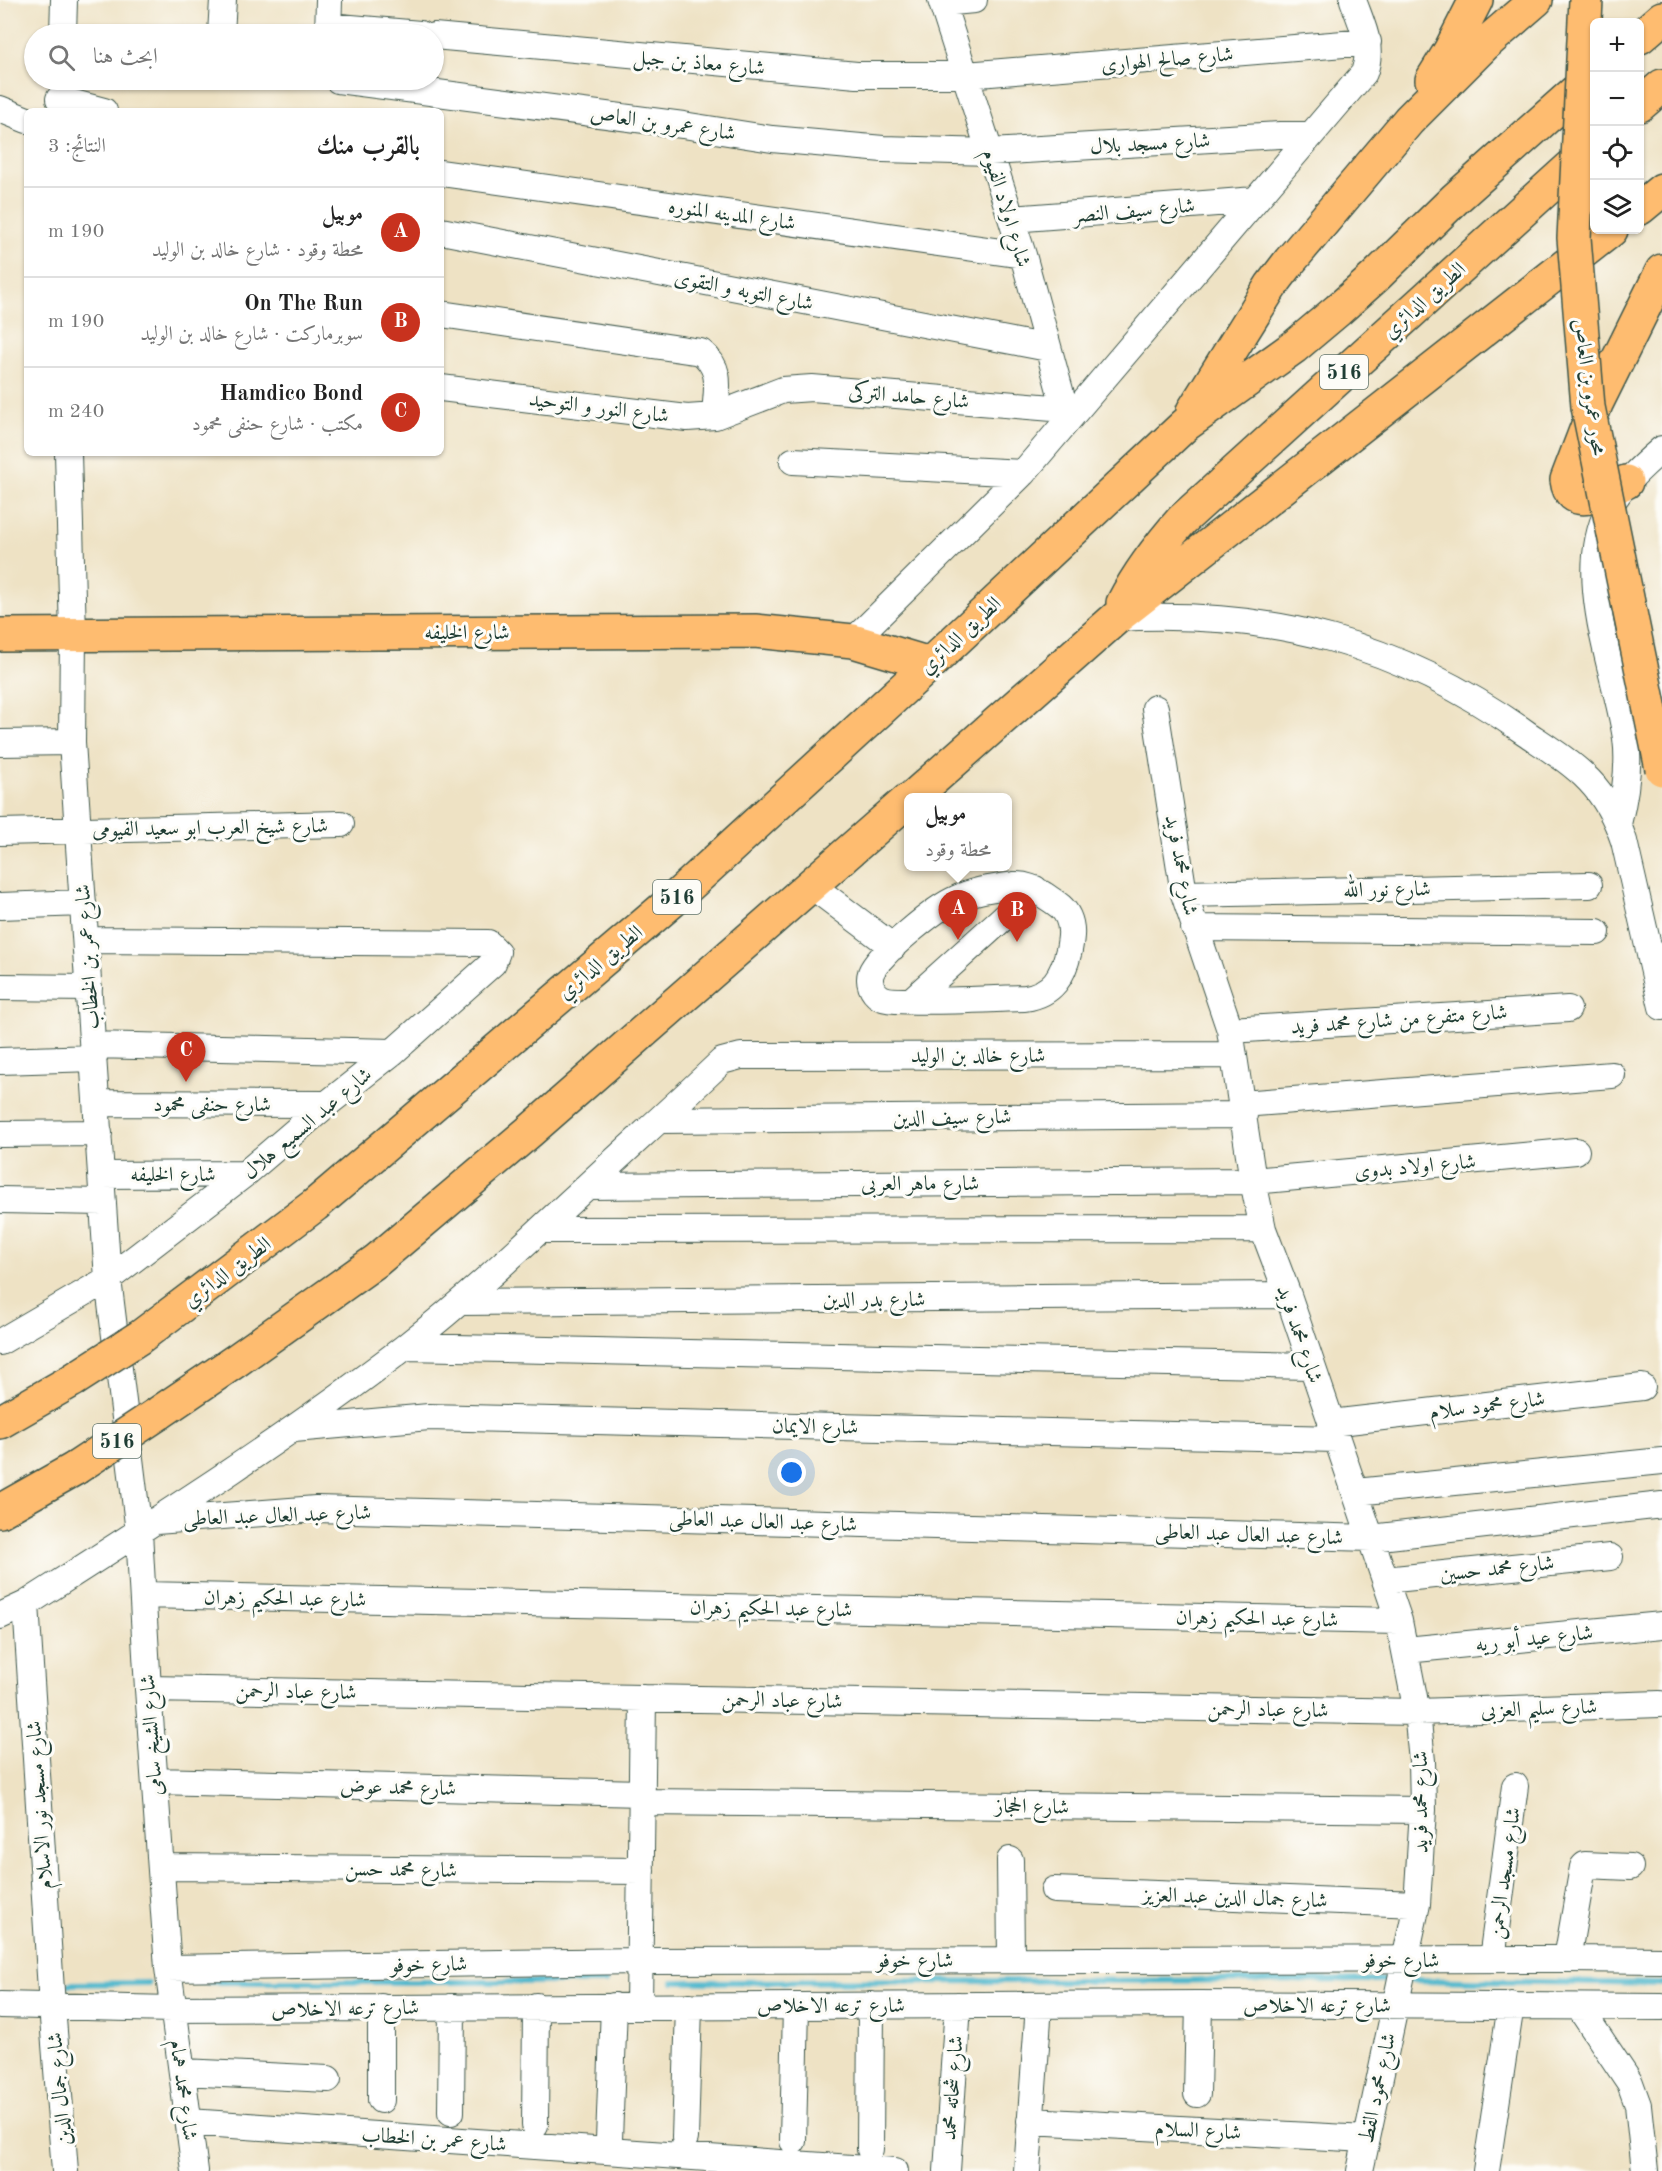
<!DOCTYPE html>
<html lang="ar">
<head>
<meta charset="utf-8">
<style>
	:root { --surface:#fff; --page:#f6f6f6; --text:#222; --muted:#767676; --line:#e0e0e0; --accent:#c8321e }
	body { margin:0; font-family:"Old Standard TT",Amiri,serif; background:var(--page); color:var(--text); direction:rtl }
	.controls { position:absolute; right:18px; top:18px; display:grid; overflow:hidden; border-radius:9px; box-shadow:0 2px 4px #0004 }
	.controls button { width:54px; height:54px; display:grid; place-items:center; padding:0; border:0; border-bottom:2px solid var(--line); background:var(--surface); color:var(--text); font:30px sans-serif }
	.you { position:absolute; left:792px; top:1473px; width:21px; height:21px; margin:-15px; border:4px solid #fff; border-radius:50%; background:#1a73e8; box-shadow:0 0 0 9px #1a73e833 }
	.badge { display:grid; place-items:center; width:39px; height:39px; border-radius:50%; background:var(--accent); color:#fff; font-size:20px; font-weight:700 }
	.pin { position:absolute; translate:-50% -50px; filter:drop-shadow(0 2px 3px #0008) }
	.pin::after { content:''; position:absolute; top:32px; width:21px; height:18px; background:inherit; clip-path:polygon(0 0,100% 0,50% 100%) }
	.popup { position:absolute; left:904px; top:793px; width:108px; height:78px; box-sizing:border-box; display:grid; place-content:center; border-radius:9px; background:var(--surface); filter:drop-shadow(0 2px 4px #0005); font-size:20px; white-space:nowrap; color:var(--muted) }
	.popup b { font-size:22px; color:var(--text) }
	.popup::after { content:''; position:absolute; left:50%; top:100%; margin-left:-12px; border:12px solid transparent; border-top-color:var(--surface) }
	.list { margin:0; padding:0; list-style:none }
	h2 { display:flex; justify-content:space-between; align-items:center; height:78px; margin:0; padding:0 24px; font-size:26px }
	h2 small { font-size:20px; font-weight:400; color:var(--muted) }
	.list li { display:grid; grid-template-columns:39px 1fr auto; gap:18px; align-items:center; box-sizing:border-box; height:90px; padding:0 24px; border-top:2px solid var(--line) }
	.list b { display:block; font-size:22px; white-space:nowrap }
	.list p { margin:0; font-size:20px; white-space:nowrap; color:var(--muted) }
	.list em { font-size:20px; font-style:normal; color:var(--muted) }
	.icon { flex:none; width:33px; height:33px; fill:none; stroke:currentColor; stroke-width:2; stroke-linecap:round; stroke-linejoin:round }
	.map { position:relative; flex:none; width:1662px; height:2171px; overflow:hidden; direction:ltr }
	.search { position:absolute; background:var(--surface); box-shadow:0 2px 4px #0004; left:24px; top:24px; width:420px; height:66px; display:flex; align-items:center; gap:15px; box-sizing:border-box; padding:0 21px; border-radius:33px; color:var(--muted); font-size:22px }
	.panel { position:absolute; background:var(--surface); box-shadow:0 2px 4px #0004; left:24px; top:108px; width:420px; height:348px; border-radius:9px; direction:rtl }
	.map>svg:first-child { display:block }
</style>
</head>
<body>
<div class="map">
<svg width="1662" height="2171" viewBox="0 0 1662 2171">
	<rect width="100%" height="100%" fill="#fdfcf7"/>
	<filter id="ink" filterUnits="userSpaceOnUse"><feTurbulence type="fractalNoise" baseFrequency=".0167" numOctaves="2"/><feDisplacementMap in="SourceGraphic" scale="12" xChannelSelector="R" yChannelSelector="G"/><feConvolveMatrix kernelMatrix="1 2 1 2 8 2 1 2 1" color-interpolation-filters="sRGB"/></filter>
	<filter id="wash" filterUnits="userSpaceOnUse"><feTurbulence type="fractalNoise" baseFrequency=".008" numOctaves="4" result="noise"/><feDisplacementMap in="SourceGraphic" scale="24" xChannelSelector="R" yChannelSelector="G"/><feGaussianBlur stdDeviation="1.35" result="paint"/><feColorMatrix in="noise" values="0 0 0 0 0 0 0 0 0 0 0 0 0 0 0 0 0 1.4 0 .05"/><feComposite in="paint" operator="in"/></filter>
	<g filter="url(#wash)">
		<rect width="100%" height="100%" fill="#eee2c4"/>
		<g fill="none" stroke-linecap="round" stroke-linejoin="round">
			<path stroke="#4eb7cc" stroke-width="6" d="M1408,1980L1662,1984
				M199,1982H606
				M673,1982L1394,1980
				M70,1984L148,1983"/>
		</g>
	</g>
	<g filter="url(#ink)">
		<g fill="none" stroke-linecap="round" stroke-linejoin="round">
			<g stroke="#3e564a" stroke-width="28">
				<path id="minor" d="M941,0L1023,255L1065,409L1070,417
					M942,3L974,0
					M328,26L420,34
					M63,34L64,0
					M221,34L223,0
					M328,34L329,0
					M434,36L857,75H966L1368,42
					M338,80L683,125L772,139L883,149L990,152L1280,135H1311
					M59,99L104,111
					M0,109L27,120
					M441,173L1023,255
					M1012,219L1255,200
					M441,231L1048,348
					M441,314L701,352C724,370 716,390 715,416
					M441,388L687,418L715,416L783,390L812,388L1065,409
					M68,453L73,634L72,742L108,1279L139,1532L148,1689L168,1968L195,2171
					M793,461L1023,473
					M1116,618C1272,610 1397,642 1526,733C1575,766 1604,782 1624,841L1662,1007
					M853,641L1023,473L1364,73C1374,46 1362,26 1353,0
					M1155,708L1184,894L1230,1030L1253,1181L1263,1229L1288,1295L1399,1621L1417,1712L1422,1761L1423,1810L1417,1904L1360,2171
					M0,743L72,742
					M1618,824C1625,796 1630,767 1626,738C1615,667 1575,578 1608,510C1621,485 1641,467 1662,449
					M0,832L341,824
					M1014,885C1026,884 1034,889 1044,895C1054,902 1063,906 1068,917C1073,928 1071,939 1069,950C1063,976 1053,994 1025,998C1003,998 891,1005 880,997C872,992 868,982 871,973C878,954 937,907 956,899C974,890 994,888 1014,885Z
					M812,886L893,947
					M1184,894L1589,885
					M0,906L83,903
					M1194,928L1597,932
					M0,987L89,988
					M912,1000L1035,889
					M1230,1030L1568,1009
					M93,1045L393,1052
					M0,1061L94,1058
					M97,1103L327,1104
					M1242,1104L1612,1075
					M660,1120L1244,1115
					M0,1134L99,1133
					M101,1175L245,1174
					M587,1186L1253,1181L1576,1151
					M0,1200L103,1202
					M541,1230L1263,1229
					M460,1302L1288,1295
					M0,1342L108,1279L245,1174L327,1104L393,1052L493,963L497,952L488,943L86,940
					M405,1347L1311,1366
					M1331,1423L1642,1387
					M294,1429L429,1417L1337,1439
					M1356,1492L1662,1461
					M156,1521L316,1509L1371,1538L1662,1505
					M1385,1580L1610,1557
					M143,1595L1399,1621
					M26,1604L52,2006L65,2171
					M0,1616L26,1604C154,1522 284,1440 405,1347C469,1297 527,1242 586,1187C631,1145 677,1104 722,1061L741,1056L1234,1055
					M1406,1650L1662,1625
					M148,1689L1417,1712L1660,1704
					M155,1781L642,1793
					M642,1802L1423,1810
					M1010,1860L1011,1960
					M161,1867L641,1871
					M1054,1890L1417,1904
					M1492,1959L1515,1786
					M1567,1959L1583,1867L1585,1865L1630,1867
					M168,1968L640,1961L1567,1959L1662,1960
					M0,2005L172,2009L1199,2004L1662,2007
					M639,2006L643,1698
					M1579,2007L1630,2083L1638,2105L1645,2171
					M183,2072L328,2079
					M1197,2094L1199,2004
					M381,2100V2007
					M451,2112L452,2007
					M1030,2121L1367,2139
					M189,2122L895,2171
					M535,2125L536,2006
					M685,2138L689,2006
					M609,2140L614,2006
					M793,2141L796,2006
					M870,2149L871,2005
					M947,2171L958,2005
					M1027,2171L1039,2005
					M1486,2171L1511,2005"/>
			</g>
			<g stroke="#3e564a" stroke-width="36">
				<path id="major" d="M0,635L755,631L853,641L930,664"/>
			</g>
			<g stroke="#3e564a" stroke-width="36">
				<path id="highway" d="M1640,37L1662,18
					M1432,80L1450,51L1476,0
					M1640,105L1662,86
					M1640,208L1662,190
					M1193,411L1271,286L1290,261L1409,120L1484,45L1536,0
					M1626,482C1607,490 1571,514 1567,480L1596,404L1662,271
					M1123,603C1139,572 1159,546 1182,520L1594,146
					M912,798L1116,618L1611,230
					M140,1337L315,1205L672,901L930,664L1185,425L1294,347L1338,310L1375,277L1455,199L1594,75
					M159,1413L237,1360L376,1261L530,1131L908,800
					M0,1422L73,1380
					M0,1511L76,1468"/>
			</g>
			<use href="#minor" stroke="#fff" stroke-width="26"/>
			<use href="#major" stroke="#febc70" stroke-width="33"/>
			<use href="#highway" stroke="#febc70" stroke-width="33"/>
			<g stroke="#3e564a" stroke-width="36" stroke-linecap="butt">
				<path id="major-bridge" d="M1586,0L1574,238L1588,407L1662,769"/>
			</g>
			<g stroke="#3e564a" stroke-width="36" stroke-linecap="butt">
				<path id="highway-bridge" d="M73,1380L140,1337
					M76,1468L159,1413"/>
			</g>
			<use href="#major-bridge" stroke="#febc70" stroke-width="33"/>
			<use href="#highway-bridge" stroke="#febc70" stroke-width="33"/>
		</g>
	</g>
	<g text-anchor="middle" stroke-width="6" stroke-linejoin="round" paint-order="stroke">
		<g fill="#fdfcf7" stroke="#62766e" stroke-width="1.5">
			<rect x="1320" y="355" width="48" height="34" rx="4.5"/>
			<rect x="653" y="880" width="48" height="34" rx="4.5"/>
			<rect x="93" y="1424" width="48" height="34" rx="4.5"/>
		</g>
		<g font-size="20" font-weight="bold" fill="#1f3d34">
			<text x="1344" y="379">516</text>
			<text x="677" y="904">516</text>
			<text x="117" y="1448">516</text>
		</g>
		<g font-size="21" fill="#1f3d34" stroke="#fdfcf7">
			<text transform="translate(1167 59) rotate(-5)" y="7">شارع صالح الهوارى</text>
			<text transform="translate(699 62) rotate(5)" y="7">شارع معاذ بن جبل</text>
			<text transform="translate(663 123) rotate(8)" y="7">شارع عمرو بن العاص</text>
			<text transform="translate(1150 143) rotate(-3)" y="7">شارع مسجد بلال</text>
			<text transform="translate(1007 208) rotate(73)" y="7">شارع اولاد الفيوم</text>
			<text transform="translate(1134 210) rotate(-5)" y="7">شارع سيف النصر</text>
			<text transform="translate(732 214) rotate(8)" y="7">شارع المدينه المنوره</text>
			<text transform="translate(744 290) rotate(11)" y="7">شارع التوبه و التقوى</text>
			<text transform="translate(1424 300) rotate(-42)" y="7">الطريق الدائري</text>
			<text transform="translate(1590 387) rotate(82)" y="7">محور عمرو بن العاص</text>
			<text transform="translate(909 396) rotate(5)" y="7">شارع حامد التركى</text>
			<text transform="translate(599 407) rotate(7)" y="7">شارع النور و التوحيد</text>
			<text x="467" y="639">شارع الخليفه</text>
			<text transform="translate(960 635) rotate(-43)" y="7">الطريق الدائري</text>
			<text transform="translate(210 827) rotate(-1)" y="7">شارع شيخ العرب ابو سعيد الفيومى</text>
			<text transform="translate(1182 865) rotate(79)" y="7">شارع محمد فريد</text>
			<text transform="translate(1387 889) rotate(-1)" y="7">شارع نور الله</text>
			<text transform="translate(87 957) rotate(-94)" y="7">شارع عمر بن الخطاب</text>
			<text transform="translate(600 962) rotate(-40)" y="7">الطريق الدائري</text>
			<text transform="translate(1399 1019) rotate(-4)" y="7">شارع متفرع من شارع محمد فريد</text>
			<text x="978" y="1062">شارع خالد بن الوليد</text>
			<text x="212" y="1111">شارع حنفى محمود</text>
			<text transform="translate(952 1117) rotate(-1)" y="7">شارع سيف الدين</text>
			<text transform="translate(307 1123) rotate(-40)" y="7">شارع عبد السميع هلال</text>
			<text transform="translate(1415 1166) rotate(-5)" y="7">شارع اولاد بدوى</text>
			<text x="173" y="1181">شارع الخليفه</text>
			<text x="920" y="1190">شارع ماهر العربى</text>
			<text transform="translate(227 1272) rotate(-37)" y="7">الطريق الدائري</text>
			<text x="874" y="1306">شارع بدر الدين</text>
			<text transform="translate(1300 1334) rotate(71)" y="7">شارع محمد فريد</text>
			<text transform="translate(1487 1405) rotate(-7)" y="7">شارع محمود سلام</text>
			<text transform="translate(815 1426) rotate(1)" y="7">شارع الايمان</text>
			<text transform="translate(277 1515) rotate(-2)" y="7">شارع عبد العال عبد العاطى</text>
			<text transform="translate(763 1521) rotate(2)" y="7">شارع عبد العال عبد العاطى</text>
			<text transform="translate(1249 1534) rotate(2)" y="7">شارع عبد العال عبد العاطى</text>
			<text transform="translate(1497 1568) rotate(-6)" y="7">شارع محمد حسين</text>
			<text transform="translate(285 1598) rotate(1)" y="7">شارع عبد الحكيم زهران</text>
			<text transform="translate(771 1608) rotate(1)" y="7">شارع عبد الحكيم زهران</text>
			<text transform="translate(1257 1618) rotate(1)" y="7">شارع عبد الحكيم زهران</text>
			<text transform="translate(1534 1638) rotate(-6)" y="7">شارع عيد أبو ريه</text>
			<text transform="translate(296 1691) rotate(1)" y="7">شارع عباد الرحمن</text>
			<text transform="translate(782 1700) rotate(1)" y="7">شارع عباد الرحمن</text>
			<text transform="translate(1539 1708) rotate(-2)" y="7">شارع سليم العزبى</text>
			<text transform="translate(1268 1709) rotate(1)" y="7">شارع عباد الرحمن</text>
			<text transform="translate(151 1735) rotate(-94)" y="7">شارع الشيخ سامى</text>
			<text transform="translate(398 1787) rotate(1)" y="7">شارع محمد عوض</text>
			<text transform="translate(1420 1802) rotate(-90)" y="7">شارع محمد فريد</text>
			<text transform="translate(39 1805) rotate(-94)" y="7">شارع مسجد نور الاسلام</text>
			<text transform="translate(1032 1806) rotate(1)" y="7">شارع الحجاز</text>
			<text transform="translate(401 1869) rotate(1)" y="7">شارع محمد حسن</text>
			<text transform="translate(1504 1873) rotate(-82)" y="7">شارع مسجد الرحمن</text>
			<text transform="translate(1235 1897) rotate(2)" y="7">شارع جمال الدين عبد العزيز</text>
			<text x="915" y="1967">شارع خوفو</text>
			<text x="1401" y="1967">شارع خوفو</text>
			<text transform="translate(429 1964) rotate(-1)" y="7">شارع خوفو</text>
			<text x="831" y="2012">شارع ترعه الاخلاص</text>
			<text x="1317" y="2012">شارع ترعه الاخلاص</text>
			<text transform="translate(345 2008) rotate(-1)" y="7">شارع ترعه الاخلاص</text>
			<text transform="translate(952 2088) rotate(-86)" y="7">شارع شحاته محمد</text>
			<text transform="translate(1377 2088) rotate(-78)" y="7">شارع محمود القط</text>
			<text transform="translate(59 2089) rotate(-95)" y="7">شارع جمال الدين</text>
			<text transform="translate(184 2090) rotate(82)" y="7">شارع محمد همام</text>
			<text transform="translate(1198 2130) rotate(3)" y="7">شارع السلام</text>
			<text transform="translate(434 2139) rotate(4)" y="7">شارع عمر بن الخطاب</text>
		</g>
	</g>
</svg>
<div class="controls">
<button>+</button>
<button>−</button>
<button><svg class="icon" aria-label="locate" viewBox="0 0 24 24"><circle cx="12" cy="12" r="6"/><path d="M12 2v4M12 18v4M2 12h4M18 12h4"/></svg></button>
<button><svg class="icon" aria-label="layers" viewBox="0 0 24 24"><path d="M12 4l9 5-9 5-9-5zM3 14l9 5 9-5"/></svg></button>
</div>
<div class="you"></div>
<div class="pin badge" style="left:958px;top:940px">A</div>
<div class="popup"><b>موبيل</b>محطة وقود</div>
<div class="pin badge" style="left:1017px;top:942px">B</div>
<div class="pin badge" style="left:186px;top:1082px">C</div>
<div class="search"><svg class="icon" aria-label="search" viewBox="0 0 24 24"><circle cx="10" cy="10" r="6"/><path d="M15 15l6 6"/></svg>ابحث هنا</div>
<section class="panel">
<h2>بالقرب منك<small>النتائج: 3</small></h2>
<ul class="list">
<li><span class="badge">A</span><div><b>موبيل</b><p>محطة وقود · شارع خالد بن الوليد</p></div><em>190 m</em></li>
<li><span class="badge">B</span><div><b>On The Run</b><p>سوبرماركت · شارع خالد بن الوليد</p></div><em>190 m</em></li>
<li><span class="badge">C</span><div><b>Hamdico Bond</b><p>مكتب · شارع حنفى محمود</p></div><em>240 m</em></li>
</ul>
</section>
</div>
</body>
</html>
